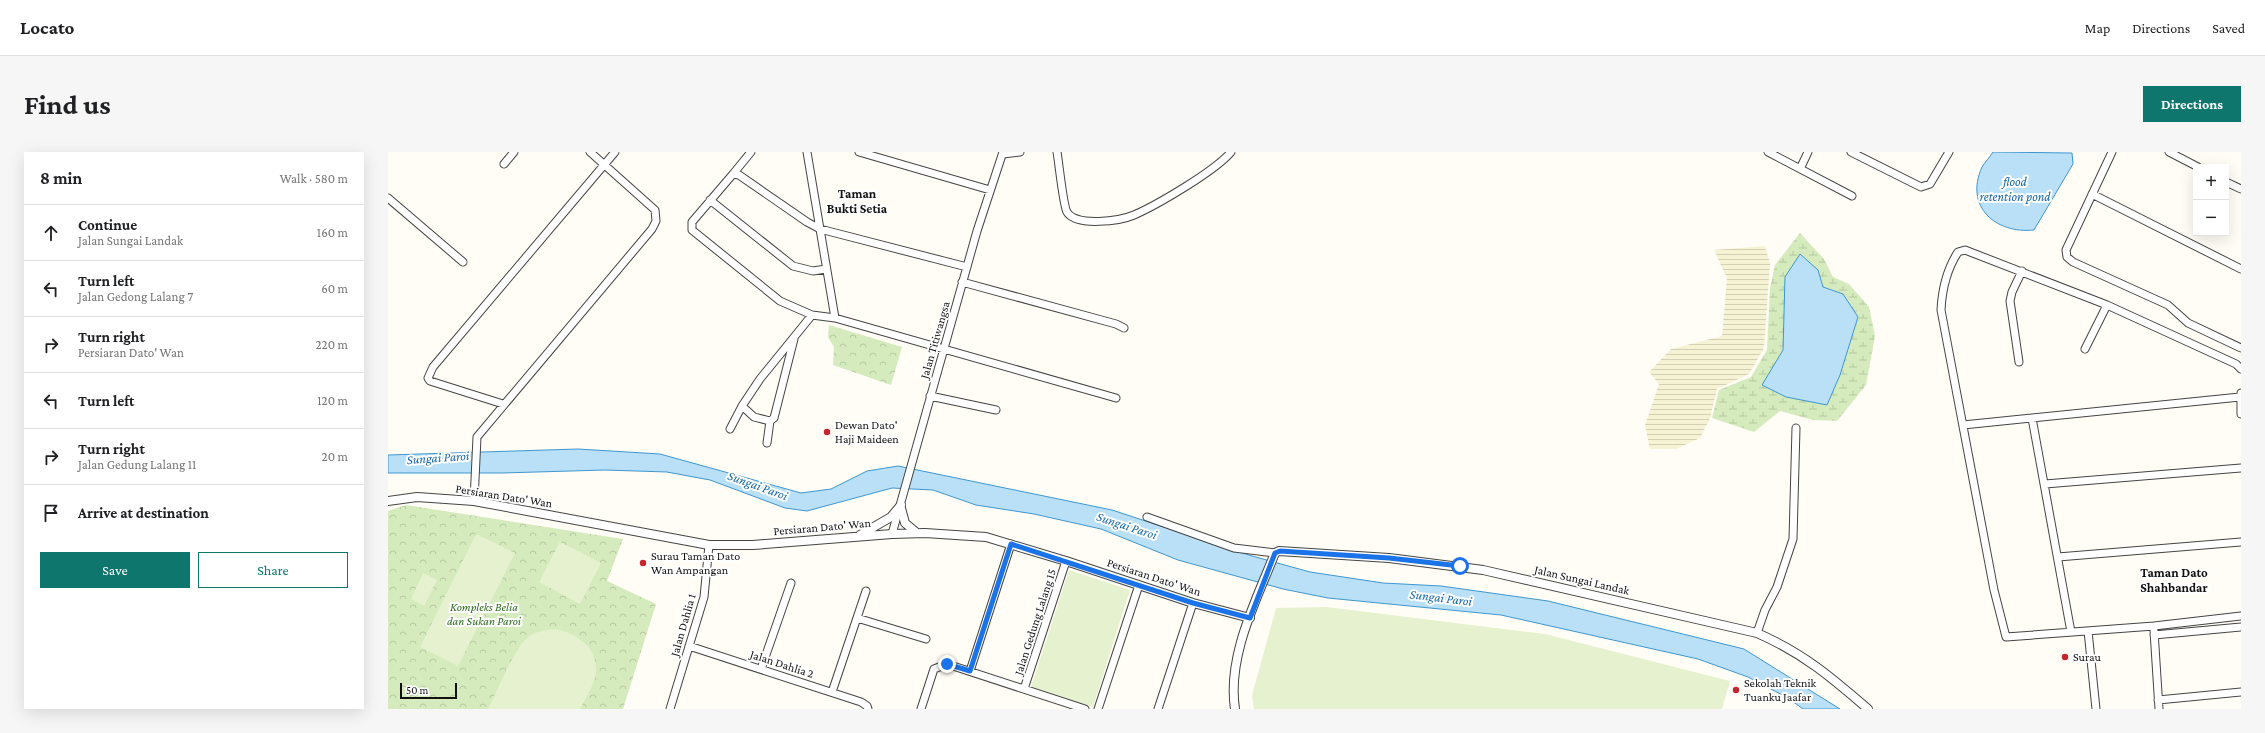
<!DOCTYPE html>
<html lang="en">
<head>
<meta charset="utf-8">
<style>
	:root { --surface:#fff; --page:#f6f6f6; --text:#202124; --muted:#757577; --line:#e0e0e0; --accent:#0f766e }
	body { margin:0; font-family:"Crimson Pro",serif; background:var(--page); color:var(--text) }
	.controls { position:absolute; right:12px; top:12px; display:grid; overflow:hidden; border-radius:0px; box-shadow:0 4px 16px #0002 }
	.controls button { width:36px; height:36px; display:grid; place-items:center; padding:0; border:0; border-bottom:1px solid var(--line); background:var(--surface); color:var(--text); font:20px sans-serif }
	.scale { position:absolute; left:12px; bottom:10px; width:57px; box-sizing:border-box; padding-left:4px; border:2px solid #111; border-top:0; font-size:11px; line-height:14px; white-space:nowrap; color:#111; -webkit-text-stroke:3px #fff; paint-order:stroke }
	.stop { position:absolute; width:12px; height:12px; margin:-9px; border:3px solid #1a73e8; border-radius:50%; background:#fff }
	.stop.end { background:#1a73e8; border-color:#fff; box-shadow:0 1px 4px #0008 }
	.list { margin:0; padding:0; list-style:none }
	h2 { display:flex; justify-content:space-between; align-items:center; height:52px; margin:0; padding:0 16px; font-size:17px }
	h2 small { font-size:13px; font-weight:400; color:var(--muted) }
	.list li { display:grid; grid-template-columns:26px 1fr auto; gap:12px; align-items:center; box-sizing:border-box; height:56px; padding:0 16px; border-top:1px solid var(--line) }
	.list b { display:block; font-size:15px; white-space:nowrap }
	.list p { margin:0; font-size:13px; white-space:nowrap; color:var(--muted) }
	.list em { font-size:13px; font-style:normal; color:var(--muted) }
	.actions { display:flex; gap:8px; padding:12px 16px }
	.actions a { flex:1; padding:9px 0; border:1px solid var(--accent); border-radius:0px; text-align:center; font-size:14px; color:var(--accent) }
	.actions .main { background:var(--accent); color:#fff }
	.icon { flex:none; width:22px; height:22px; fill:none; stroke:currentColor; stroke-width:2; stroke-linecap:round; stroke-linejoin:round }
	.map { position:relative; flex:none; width:1853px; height:557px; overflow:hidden; border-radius:0px }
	header { display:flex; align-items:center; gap:24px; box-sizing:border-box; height:56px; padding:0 20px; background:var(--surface); border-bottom:1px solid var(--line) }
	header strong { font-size:19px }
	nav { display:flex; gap:22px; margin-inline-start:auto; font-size:14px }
	.intro { display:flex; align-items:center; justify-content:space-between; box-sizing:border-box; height:96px; padding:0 24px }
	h1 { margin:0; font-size:28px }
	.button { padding:10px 18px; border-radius:0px; background:var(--accent); color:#fff; font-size:14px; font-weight:700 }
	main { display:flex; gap:24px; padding:0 24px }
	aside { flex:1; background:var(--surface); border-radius:0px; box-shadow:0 4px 16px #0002 }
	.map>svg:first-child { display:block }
</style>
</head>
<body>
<header>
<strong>Locato</strong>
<nav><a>Map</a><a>Directions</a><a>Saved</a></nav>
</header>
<div class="intro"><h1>Find us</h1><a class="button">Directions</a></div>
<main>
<aside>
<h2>8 min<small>Walk · 580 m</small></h2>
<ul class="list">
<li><svg class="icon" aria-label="ahead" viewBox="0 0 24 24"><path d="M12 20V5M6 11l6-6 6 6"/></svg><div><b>Continue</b><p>Jalan Sungai Landak</p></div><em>160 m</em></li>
<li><svg class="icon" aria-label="left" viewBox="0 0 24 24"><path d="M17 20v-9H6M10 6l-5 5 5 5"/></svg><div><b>Turn left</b><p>Jalan Gedong Lalang 7</p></div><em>60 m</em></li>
<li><svg class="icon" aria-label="right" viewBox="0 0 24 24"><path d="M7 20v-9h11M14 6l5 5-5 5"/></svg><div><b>Turn right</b><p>Persiaran Dato' Wan</p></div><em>220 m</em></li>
<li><svg class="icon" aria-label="left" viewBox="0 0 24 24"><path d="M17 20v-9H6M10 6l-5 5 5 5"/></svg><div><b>Turn left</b></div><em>120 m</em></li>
<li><svg class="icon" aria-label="right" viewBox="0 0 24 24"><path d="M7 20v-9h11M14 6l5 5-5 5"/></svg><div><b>Turn right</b><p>Jalan Gedung Lalang 11</p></div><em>20 m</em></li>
<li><svg class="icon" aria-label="arrive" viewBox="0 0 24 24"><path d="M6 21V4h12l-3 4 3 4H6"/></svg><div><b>Arrive at destination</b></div></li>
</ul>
<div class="actions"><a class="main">Save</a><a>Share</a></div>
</aside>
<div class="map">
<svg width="1853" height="557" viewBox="0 0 1853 557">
	<defs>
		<pattern id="farmland-rules" width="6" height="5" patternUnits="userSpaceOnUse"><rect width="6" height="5" fill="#f6f3d4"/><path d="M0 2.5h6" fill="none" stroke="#d2cfb5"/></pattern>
		<pattern id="wetland-marsh" width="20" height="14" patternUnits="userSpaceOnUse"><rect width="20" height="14" fill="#d5ebbd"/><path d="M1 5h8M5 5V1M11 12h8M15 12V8" fill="none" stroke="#b6c8a1"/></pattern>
		<pattern id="park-crowns" width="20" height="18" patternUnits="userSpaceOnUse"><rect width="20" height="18" fill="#d5ebbd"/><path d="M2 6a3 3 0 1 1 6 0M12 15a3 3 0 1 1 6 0" fill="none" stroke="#b6c8a1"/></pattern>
	</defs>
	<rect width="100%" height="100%" fill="#fffdf5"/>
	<path fill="url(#farmland-rules)" d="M1377,94L1382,111L1376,196L1361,222L1329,237L1322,266L1312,286L1288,297H1262L1257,273L1271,232L1261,220L1283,197L1334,184L1339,126L1326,98Z"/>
	<path fill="url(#wetland-marsh)" d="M1412,81L1436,107L1445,125L1461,132L1481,155L1487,184L1478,233L1449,269L1425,268L1392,259L1366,280L1324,266L1331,238L1363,225L1379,198L1382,136L1387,113Z"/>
	<path fill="url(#park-crowns)" d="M441,173L514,195L503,233L445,213L446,195L440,185Z
		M18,353L235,387L219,429L268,452L235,557H0V359Z"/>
	<path fill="#e6f2cf" d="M88,382L127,401L70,514L32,495Z
		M172,390L213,411L192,452L151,430Z
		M681,418L742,438L705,555L643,535Z
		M35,421L49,428L36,454L23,447Z
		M939,455L1157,482L1342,529L1334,557H866L864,543L888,456Z
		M169,477C187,482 208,494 208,516C209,530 197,546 192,557H100C109,540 126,497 139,486C147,479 159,478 169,477Z"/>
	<path fill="#b9e0f7" stroke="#3f96cf" d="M1605,0L1684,1L1685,12L1646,78C1608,82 1576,55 1594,15C1597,10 1602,5 1605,0Z
		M1412,102L1430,118L1435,135L1455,142L1470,165L1452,223L1439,253L1398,245L1374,233L1395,198L1397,125Z
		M190,297L272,302L413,341L443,337L479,319L510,314L724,358L864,404L922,420L995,431L1053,434L1160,449L1356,497L1452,557H1415L1400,546L1360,525L1310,507L1113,463L940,446L895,437L790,408L713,377L646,362L588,353L545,338L504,336L419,359L397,356L322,328L279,320L217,318L114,321H0V303Z"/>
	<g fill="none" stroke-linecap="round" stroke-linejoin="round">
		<g stroke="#444" stroke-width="9">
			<path id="minor" d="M419,0L447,166
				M471,0L602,38
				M669,0C671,11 675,53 679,60C688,75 732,69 746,63C769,53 827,19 843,0
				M1380,0L1464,44
				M1463,0L1533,35L1542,32L1561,0
				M1724,0L1678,98L1679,105L1685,110L1780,153L1800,171L1853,196
				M1781,0L1810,15
				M615,2L632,0
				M116,12L126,0
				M1412,17L1420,0
				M345,22L363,0
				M1838,30L1853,37
				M1704,42L1853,117
				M0,46L75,110
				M322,48L405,114L425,119L438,117
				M579,115L432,77L419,70L351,23L345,22L304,70V78L392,149L424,163L447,166L728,246
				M574,130L728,172L736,176
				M406,187L386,266L382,269L366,265L354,254L372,227L424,163
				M1697,197L1719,153
				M1631,210L1622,149L1624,140L1634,119
				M1853,217L1848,212L1719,153L1577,98L1570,100C1559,117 1554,138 1553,158L1606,438L1618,485L1766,474L1853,464
				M1853,241V262
				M542,244L608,258
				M115,252L42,229L40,226L45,215L227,0
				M1644,266L1683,480
				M1575,273L1852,245
				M342,277L354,254
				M379,291L382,269
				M1657,332L1853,316
				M86,349L89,285L264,77L268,69L267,58L202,0
				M759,365L846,396L887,401
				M504,382L589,79L615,0
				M1670,405L1853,390
				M469,466L538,487
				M1700,479L1708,557
				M1766,479L1771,557
				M1369,481L1377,458L1389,435L1405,387L1408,276
				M1766,483L1853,475
				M301,494L473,550L479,554L480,557
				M373,517L403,431
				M582,519L623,392
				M636,537L678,409
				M444,540L478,439
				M1770,548L1853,540
				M282,557L316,445L321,393
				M533,557L546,517L559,512L697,557
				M710,557L751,433
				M770,557L805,451"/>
		</g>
		<g stroke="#444" stroke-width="10">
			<path id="tertiary" d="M0,349L29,345L86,349L321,393H365L504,382L537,381L598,385L678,409L805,451L862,466
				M513,356L517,371L529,381
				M472,383L503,365L513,353
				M847,557C839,504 868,449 887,401L891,399L1001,406L1095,418L1369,481C1415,501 1443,525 1480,557"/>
		</g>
		<use href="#minor" stroke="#fff" stroke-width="7"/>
		<use href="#tertiary" stroke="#fff" stroke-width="8"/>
	</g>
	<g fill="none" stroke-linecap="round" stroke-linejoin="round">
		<path stroke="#1a73e8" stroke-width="5" d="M559,512L582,519L623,392L805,451L862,466L887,401L892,399L1001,406L1072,414"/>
	</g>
	<g fill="#c4262e" stroke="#fff" stroke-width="1.5">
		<circle cx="439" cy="280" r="4"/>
		<circle cx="255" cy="411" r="4"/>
		<circle cx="1677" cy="505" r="4"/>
		<circle cx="1348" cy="538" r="4"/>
	</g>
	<g text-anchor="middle" stroke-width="4" stroke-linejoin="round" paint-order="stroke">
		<g font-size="12" fill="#111" stroke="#fff">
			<text transform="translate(547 188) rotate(-74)" y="4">Jalan Titiwangsa</text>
			<text transform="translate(116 344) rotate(9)" y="4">Persiaran Dato' Wan</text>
			<text transform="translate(434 375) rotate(-5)" y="4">Persiaran Dato' Wan</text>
			<text transform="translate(766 425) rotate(18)" y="4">Persiaran Dato' Wan</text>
			<text transform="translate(1194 428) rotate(13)" y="4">Jalan Sungai Landak</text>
			<text transform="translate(647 470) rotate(-72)" y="4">Jalan Gedung Lalang 15</text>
			<text transform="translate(295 473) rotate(-74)" y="4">Jalan Dahlia 1</text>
			<text transform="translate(394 512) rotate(18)" y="4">Jalan Dahlia 2</text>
		</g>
		<g font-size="12" fill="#111" stroke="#fff" text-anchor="start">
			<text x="447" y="277">Dewan Dato'<tspan x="447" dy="14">Haji Maideen</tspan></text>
			<text x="263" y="408">Surau Taman Dato<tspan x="263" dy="14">Wan Ampangan</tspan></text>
			<text x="1685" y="509">Surau</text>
			<text x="1356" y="535">Sekolah Teknik<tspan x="1356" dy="14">Tuanku Jaafar</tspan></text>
		</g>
		<g font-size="12" font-style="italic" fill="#2f6b1f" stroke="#fff">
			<text x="96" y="459">Kompleks Belia<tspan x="96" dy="14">dan Sukan Paroi</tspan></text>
		</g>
		<g font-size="13" font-style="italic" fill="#1768a6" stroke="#fff">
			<text x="1627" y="34">flood<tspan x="1627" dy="15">retention pond</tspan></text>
			<text transform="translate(50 305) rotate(-4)" y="5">Sungai Paroi</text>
			<text transform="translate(370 333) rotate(20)" y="5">Sungai Paroi</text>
			<text transform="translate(739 373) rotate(18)" y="5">Sungai Paroi</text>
			<text transform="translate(1053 445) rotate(7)" y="5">Sungai Paroi</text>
		</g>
		<g font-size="13" font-weight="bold" fill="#111" stroke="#fff">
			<text x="469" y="46">Taman<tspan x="469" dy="15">Bukti Setia</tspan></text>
			<text x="1786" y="425">Taman Dato<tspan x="1786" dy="15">Shahbandar</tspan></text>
		</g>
	</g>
</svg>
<div class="controls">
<button>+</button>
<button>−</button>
</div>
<div class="scale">50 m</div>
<div class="stop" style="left:1072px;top:414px"></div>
<div class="stop end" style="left:559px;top:512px"></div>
</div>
</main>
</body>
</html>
